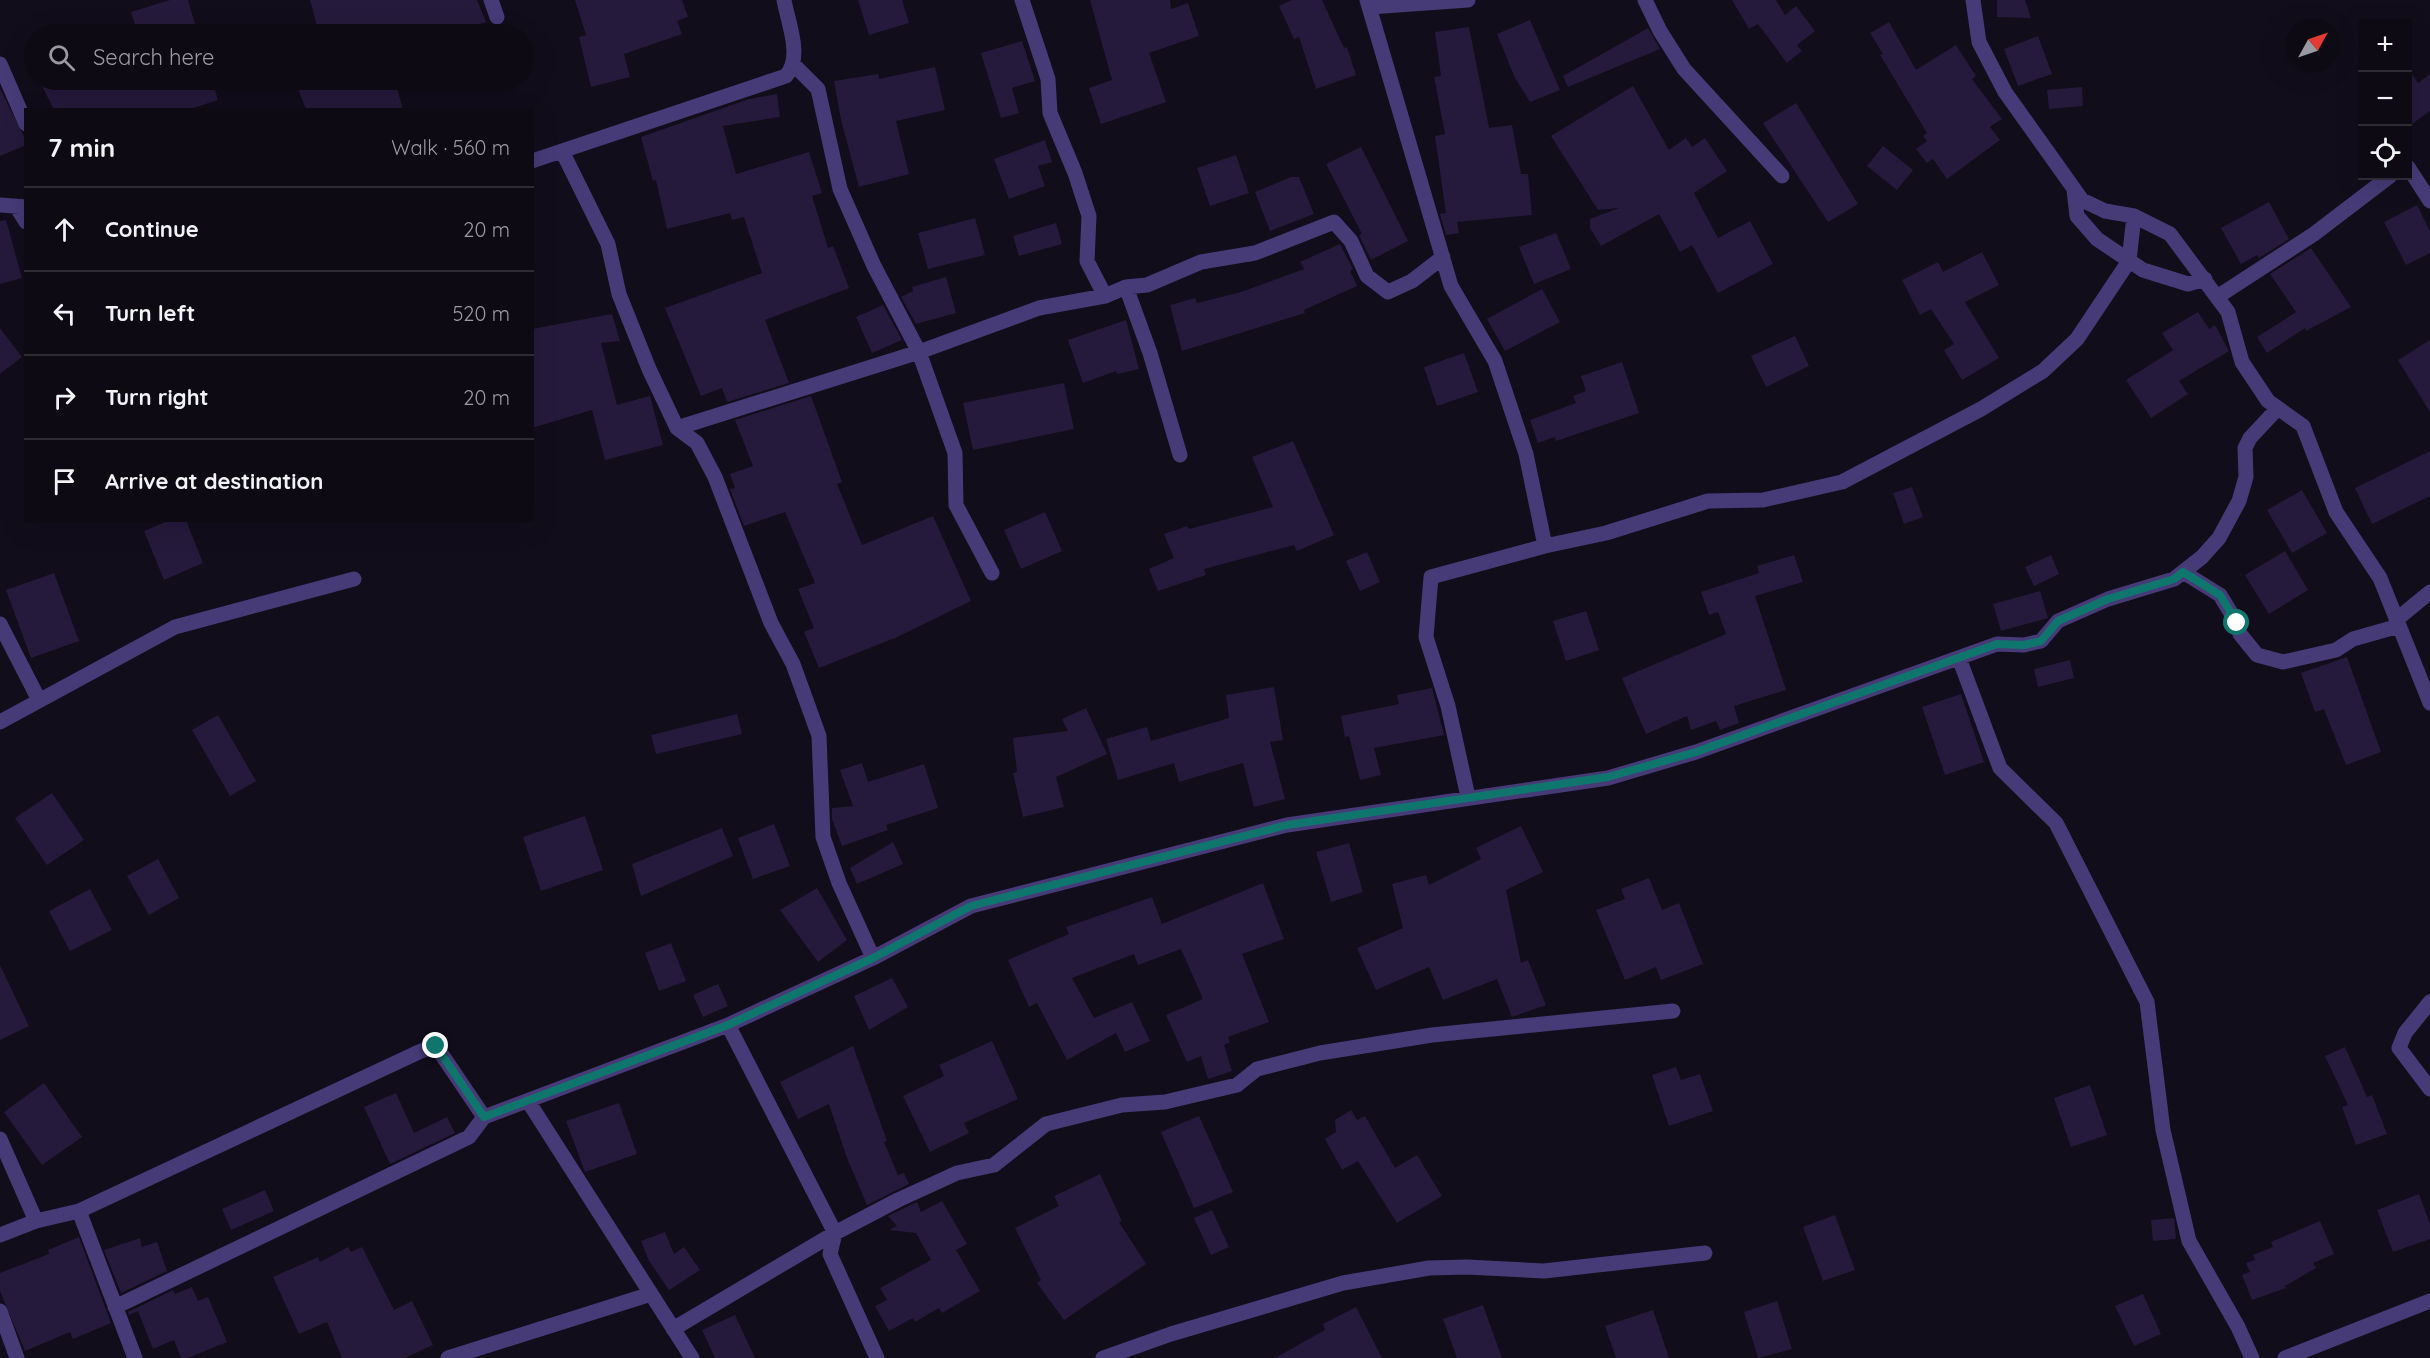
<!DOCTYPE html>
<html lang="en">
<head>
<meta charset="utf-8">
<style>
	:root { --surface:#0d0a14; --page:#16131d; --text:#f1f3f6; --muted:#9a9aa0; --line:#2d2b34 }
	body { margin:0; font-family:Quicksand,sans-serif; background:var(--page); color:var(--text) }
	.controls { position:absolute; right:18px; top:18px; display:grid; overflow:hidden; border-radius:0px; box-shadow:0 6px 24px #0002 }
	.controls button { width:54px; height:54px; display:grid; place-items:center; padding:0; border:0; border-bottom:2px solid var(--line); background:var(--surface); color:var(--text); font:30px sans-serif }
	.compass { position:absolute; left:2286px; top:18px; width:54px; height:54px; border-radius:50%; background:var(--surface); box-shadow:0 6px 24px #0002; rotate:50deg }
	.stop { position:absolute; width:18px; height:18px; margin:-14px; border:4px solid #0f766e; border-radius:50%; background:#fff }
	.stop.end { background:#0f766e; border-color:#fff; box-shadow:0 2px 6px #0008 }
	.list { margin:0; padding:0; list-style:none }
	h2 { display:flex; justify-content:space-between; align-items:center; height:78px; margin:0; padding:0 24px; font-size:26px }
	h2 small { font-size:20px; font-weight:400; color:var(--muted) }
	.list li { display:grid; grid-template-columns:39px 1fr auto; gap:18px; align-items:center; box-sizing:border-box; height:84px; padding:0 24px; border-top:2px solid var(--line) }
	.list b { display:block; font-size:22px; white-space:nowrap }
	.list em { font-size:20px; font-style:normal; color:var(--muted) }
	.icon { flex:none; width:33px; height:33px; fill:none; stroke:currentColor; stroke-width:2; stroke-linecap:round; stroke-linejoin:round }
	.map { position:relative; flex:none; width:2430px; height:1358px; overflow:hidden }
	.search { position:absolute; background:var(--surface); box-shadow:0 6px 24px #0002; left:24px; top:24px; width:510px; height:66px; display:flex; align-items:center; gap:15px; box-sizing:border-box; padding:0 21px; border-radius:33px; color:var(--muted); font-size:22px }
	.panel { position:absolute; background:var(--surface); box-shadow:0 6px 24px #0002; left:24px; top:108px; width:510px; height:414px; border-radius:0px }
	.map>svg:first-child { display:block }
</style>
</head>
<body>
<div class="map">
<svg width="2430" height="1358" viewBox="0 0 2430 1358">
	<rect width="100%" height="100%" fill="#110d1b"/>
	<path fill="#251a3b" d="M170,0H188L198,34H138L131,12Z
		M310,0H477L486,22L449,34H319Z
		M575,0H682L688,17L677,21L682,34L624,54L630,77L591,87L579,37L586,35Z
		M858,0H902L909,23L869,35Z
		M1090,0H1170L1171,9L1188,3L1199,36L1149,53L1166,102L1101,124L1089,88L1112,80Z
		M1292,0H1322L1344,48L1347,47L1356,75L1316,89L1299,37L1294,39L1279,6Z
		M1732,0H1776L1785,15L1796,6L1815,31L1797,45L1802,51L1787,63L1758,24L1749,29Z
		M1997,0H2025L2031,18L1997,17Z
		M1530,20L1560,90L1530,102L1515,78L1497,34Z
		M1889,22L1916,70L1956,45L1976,76L1972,79L2002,119L1990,127L2000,140L1947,179L1933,159L1927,163L1916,149L1927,141L1923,136L1927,133L1880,55L1883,54L1870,33Z
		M1469,27L1489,128L1512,125L1521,174H1528L1532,215L1457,222L1459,233L1446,235L1440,214L1446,213L1435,136L1445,134L1434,77L1441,76L1435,32Z
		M1648,28L1660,49L1568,87L1563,76Z
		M2038,36L2052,74L2018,86L2004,49Z
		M1022,41L1035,81L1012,88L1019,113L1001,118L981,53Z
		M935,67L945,110L896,121L909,174L859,187L841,120L834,81L878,74L879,79Z
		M2408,68L2418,83L2430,74V111L2408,127Z
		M39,80H212L218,100L187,110H54Z
		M306,80H395L403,110H306L296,83Z
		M1633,86L1669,150L1686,138L1692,147L1705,138L1727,171L1694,193L1718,238L1750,221L1773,264L1718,293L1692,245L1680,252L1659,214L1601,246L1590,228V219L1619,208L1598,210L1551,136Z
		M2082,87L2083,106L2049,109L2047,90Z
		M0,89L26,140V145L0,156Z
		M777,94L780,117L723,126L736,174L809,152L822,193L812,196L828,248L833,246L849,288L765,320L789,383L727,402L722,388L701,396L665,308L762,273L744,217L732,220L730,213L667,229L656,180L653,181L641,137L749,99Z
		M1796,103L1858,204L1828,222L1763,123Z
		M1045,140L1052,162L1038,166L1045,186L1009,199L994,159Z
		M1883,146L1913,170L1897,190L1867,166Z
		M1361,147L1408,241L1371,260L1359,235L1362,234L1326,164Z
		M1236,155L1249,193L1210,206L1197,168Z
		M1291,177H1299L1314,214L1270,231L1255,192Z
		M2269,202L2289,239L2259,258L2257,255L2241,264L2221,228Z
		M2417,205L2430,231V253L2406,265L2384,222Z
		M975,218L985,255L928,269L918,233Z
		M6,220L22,278L0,284V221Z
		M1056,223L1062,244L1019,256L1013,236Z
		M1556,233L1571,269L1534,284L1519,247Z
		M1340,244L1353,269L1350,271L1357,286L1304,310L1305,313L1182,351L1170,305L1195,298L1197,303L1241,292L1304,269L1300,262Z
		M2311,248L2351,307L2306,331L2305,328L2267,353L2257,337L2296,312L2270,274Z
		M1982,252L1999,285L1965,302L1999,358L1962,380L1944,350L1954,344L1931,309L1920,315L1902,280L1938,262L1943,272Z
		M946,277L956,313L916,324L901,297L913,291L912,287Z
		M1542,289L1560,322L1505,351L1487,319Z
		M883,305L902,340L872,353L856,317Z
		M2198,312L2209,329L2215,325L2229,351L2179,381L2188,394L2151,418L2126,380L2173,350L2162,333Z
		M612,314L620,341L601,343L617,405L650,396L663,445L605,460L592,410L532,428V329Z
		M1126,320L1139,369L1117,374L1116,371L1083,383L1068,340Z
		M0,328L22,357L0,374Z
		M1795,336L1809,366L1766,387L1751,356Z
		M2430,340V412L2398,360Z
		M1464,353L1478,392L1437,406L1424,367Z
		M1622,362L1639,413L1556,441L1555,437L1538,443L1530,420L1576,403L1573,396L1586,391L1581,376Z
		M1064,383L1074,429L973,450L963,403Z
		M811,396L842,482L837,484L862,545L933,516L971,601L895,638L819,668L804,632L814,628L798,589L815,583L785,512L744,526L730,489L735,488L730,474L753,466L735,420Z
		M1293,441L1334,535L1297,551L1294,545L1204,569L1206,575L1158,591L1149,569L1174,558L1164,534L1187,526L1189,529L1273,507L1252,457Z
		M2430,451V496L2372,524L2355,488Z
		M1912,487L1923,517L1904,524L1893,493Z
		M2302,490L2327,533L2292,553L2267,510Z
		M1045,512L1062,551L1021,569L1004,530Z
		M170,520H186L203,563L164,580L144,531Z
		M2285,551L2308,590L2269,614L2245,575Z
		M1367,552L1380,582L1360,591L1346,561Z
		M1794,555L1803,582L1755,596L1786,690L1734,706L1739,723L1720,730L1716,721L1691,730L1687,716L1646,734L1622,678L1726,634L1718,612L1709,615L1701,592L1759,573L1757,566Z
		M2051,555L2059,574L2034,586L2025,567Z
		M54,573L79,641L31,658L6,590Z
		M2040,591L2048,618L2001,631L1993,604Z
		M1586,611L1599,650L1566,661L1553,621Z
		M2347,657L2381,752L2346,765L2324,709L2315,712L2301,673Z
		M2070,660L2074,678L2038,687L2034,669Z
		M1274,687L1283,740L1270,742L1285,799L1254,807L1243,763L1179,782L1174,763L1118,780L1106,739L1147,727L1151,741L1229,718L1226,695Z
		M1432,688L1444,735L1374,748L1381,775L1360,780L1349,736L1345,737L1341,716L1399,704L1397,695Z
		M1961,694L1984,762L1945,775L1922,707Z
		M1086,708L1107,754L1056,777L1064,807L1023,817L1013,773L1017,772L1013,738L1068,731L1062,719Z
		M737,714L742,734L656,754L651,735Z
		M218,715L256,781L230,796L192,730Z
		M862,763L868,782L924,764L938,808L886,825L888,830L842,846L832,819V808L853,806L840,770Z
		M52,793L84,840L47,865L15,818Z
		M585,816L603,870L541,891L523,837Z
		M774,824L790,866L753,879L738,838Z
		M1521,826L1543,872L1506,890L1521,963L1528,960L1546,1005L1512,1017L1497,979L1443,1000L1429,967L1376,990L1357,948L1403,928L1392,884L1426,875L1429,885L1481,859L1476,848Z
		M722,828L733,856L641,896L632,864Z
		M893,842L903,864L857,884L850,868Z
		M1349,843L1363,892L1331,902L1316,852Z
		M158,859L179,898L149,915L127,876Z
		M1649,878L1662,910L1679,903L1703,964L1661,980L1656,967L1625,980L1596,910L1625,899L1621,889Z
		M1263,883L1284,939L1242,954L1269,1022L1228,1037L1230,1042L1224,1045L1232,1071L1208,1079L1201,1056L1187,1062L1166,1015L1203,999L1181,949L1138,965L1134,954L1072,978L1094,1018L1132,1002L1150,1041L1125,1052L1116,1033L1067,1060L1037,1003L1029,1007L1008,960L1069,934L1066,927L1152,897L1162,924Z
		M817,888L847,940L818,962L780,910Z
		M90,889L112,930L70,951L49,911Z
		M671,943L686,981L659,991L645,953Z
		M0,965L29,1026L0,1040Z
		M892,978L908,1007L869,1030L854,996Z
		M718,984L728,1006L703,1017L693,995Z
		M992,1041L1018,1099L964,1123L969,1133L930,1152L903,1096L944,1076L939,1065Z
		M853,1046L887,1141L884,1142L898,1175L904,1173L909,1184L867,1205L847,1158L829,1104L798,1119L780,1082Z
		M2345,1047L2367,1097L2372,1095L2387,1134L2356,1145L2342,1107L2348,1105L2325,1056Z
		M1676,1067L1681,1080L1700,1074L1713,1111L1669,1126L1652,1075Z
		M44,1083L82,1137L42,1165L4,1112Z
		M2090,1085L2107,1135L2071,1147L2054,1098Z
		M396,1093L414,1133L447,1117L455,1133L390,1164L364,1107Z
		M619,1103L637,1154L585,1172L566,1121Z
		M1351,1110L1357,1120L1365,1116L1395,1168L1417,1155L1442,1196L1397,1223L1358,1161L1342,1170L1325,1139L1336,1132L1335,1120Z
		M1199,1116L1233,1192L1194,1208L1161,1132Z
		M1100,1174L1122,1221L1119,1222L1146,1264L1064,1320L1037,1283L1041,1280L1015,1228L1059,1206L1054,1196Z
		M265,1190L274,1211L231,1230L222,1209Z
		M2419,1194L2430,1224V1239L2393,1252L2377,1210Z
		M942,1201L967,1244L956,1250L980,1291L942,1313L939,1308L915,1322L913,1318L889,1331L875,1306L887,1300L880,1288L931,1260L916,1233L889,1230L897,1226L888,1216L917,1202L921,1212Z
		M1212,1210L1229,1247L1211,1255L1194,1218Z
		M1835,1215L1855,1270L1823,1281L1803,1227Z
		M2174,1218L2176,1239L2153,1241L2151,1220Z
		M2320,1221L2334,1254L2313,1263L2316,1268L2285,1286L2286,1288L2252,1300L2242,1275L2250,1272L2246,1263L2255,1260L2253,1255L2273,1247L2271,1242Z
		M665,1232L674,1254L684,1247L700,1270L669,1290L649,1261L641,1241Z
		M79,1237L111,1323L73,1339L70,1332L25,1351L0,1291V1273L49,1254L48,1250Z
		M140,1238L142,1247L157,1242L167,1271L121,1293L104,1250Z
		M348,1247L351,1252L362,1247L394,1310L412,1301L433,1345L405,1358H342L327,1322L299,1334L273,1277L318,1257L320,1262Z
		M192,1287L198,1301L208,1297L227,1342L188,1358H181L174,1340L153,1349L138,1311L129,1315L128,1312L173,1290L175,1294Z
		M2143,1294L2161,1334L2134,1346L2115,1306Z
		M1777,1301L1792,1349L1758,1358L1744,1312Z
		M1483,1305L1502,1358H1457L1443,1319Z
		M1356,1307L1382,1358H1275L1325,1330L1323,1324Z
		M1653,1310L1669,1358H1616L1605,1326Z
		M735,1315L755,1358H715L702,1330Z"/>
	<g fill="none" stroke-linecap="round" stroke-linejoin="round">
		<path stroke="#463b77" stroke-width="15" d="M491,0L497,17
			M1022,0L1048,79L1050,113L1075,173L1089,216L1087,261L1105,296
			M1367,0L1451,286L1495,361L1526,454L1545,546L1431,577L1426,637L1448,706L1468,797
			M1645,0L1660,31L1684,69L1782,176
			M1973,0L1979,42L2005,92L2082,200L2105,211L2134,216L2170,234L2228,312L2242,362L2268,401L2303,426L2336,512L2380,578L2430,703
			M1370,7L1468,0
			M0,64L26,124
			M793,64L818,89L840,189L874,266L919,352L955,453L956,505L992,573
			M562,151L608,244L619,294L649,369L677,428L697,443L715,477L771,623L793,664L819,736L823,837L839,883L873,958
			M532,161L786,76C803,57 788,23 784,0
			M2408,167L2430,201
			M2074,190L2077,216L2097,239L2143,270L2188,284L2205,279
			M0,205L26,207
			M16,206L26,222
			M1126,287L1147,285L1201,262L1255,253L1334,222L1351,241L1367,276L1388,292L1412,281L1443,257
			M2217,297L2314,234L2390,176
			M677,428L919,352L1039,308L1105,296L1126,287L1150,353L1180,455
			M1545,546L1606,533L1708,501L1763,500L1842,482L1981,409L2043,371L2077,339L2129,261L2134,216
			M2183,572L2220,595L2237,623L2240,634L2257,655L2283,662L2336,650L2353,639L2399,626
			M2396,620L2430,592
			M0,624L39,700
			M1959,658L2000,768L2056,823L2147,1002L2163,1130L2189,1241L2238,1327L2252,1358
			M0,722L175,627L354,579
			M2430,1002L2405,1033L2399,1048L2430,1089
			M728,1025L835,1233L830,1254L877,1358
			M528,1101L692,1358
			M0,1139L36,1221
			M79,1211L135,1358
			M0,1235L36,1221L79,1211L421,1051L436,1046L484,1117L728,1025L873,958L971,906L1287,825L1608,778L1696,752L1997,644L2024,645L2041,641L2058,621L2108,599L2174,579L2202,557L2219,538L2239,501L2246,477L2245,448L2250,438L2278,408
			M115,1307L469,1137L484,1117
			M0,1311L17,1358
			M673,1329L835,1233L898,1200L957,1173L994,1165L1046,1124L1122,1105L1165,1102L1237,1085L1257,1069L1320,1053L1432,1035L1673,1011
			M448,1358L651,1294
			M1103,1358L1171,1334L1343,1283L1429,1268L1467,1267L1544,1271L1705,1253
			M2285,1358L2430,1301"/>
	</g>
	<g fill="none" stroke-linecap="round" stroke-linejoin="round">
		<path stroke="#0f766e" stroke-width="8" d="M436,1046L484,1117L728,1025L873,958L971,906L1287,825L1608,777L1696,752L1997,644L2024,645L2041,641L2058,621L2108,599L2174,579L2183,572L2220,595L2237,623"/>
	</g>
</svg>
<div class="controls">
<button>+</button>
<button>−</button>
<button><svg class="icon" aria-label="locate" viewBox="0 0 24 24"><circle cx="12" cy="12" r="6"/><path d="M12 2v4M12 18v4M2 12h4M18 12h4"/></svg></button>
</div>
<svg class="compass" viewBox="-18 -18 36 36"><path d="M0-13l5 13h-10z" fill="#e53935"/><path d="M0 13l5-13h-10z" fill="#9a9aa0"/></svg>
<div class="stop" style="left:2237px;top:623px"></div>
<div class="stop end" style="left:436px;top:1046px"></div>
<div class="search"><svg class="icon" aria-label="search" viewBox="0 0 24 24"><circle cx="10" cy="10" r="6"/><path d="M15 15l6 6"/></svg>Search here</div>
<section class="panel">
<h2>7 min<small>Walk · 560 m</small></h2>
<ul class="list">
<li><svg class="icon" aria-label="ahead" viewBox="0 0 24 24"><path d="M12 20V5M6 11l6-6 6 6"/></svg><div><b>Continue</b></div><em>20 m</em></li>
<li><svg class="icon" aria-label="left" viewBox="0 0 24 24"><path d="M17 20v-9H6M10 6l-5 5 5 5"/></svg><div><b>Turn left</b></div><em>520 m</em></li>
<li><svg class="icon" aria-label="right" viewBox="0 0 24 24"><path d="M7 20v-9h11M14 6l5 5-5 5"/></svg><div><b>Turn right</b></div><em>20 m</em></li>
<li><svg class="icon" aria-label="arrive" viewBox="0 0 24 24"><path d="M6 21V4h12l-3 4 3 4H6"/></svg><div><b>Arrive at destination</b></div></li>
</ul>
</section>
</div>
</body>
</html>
